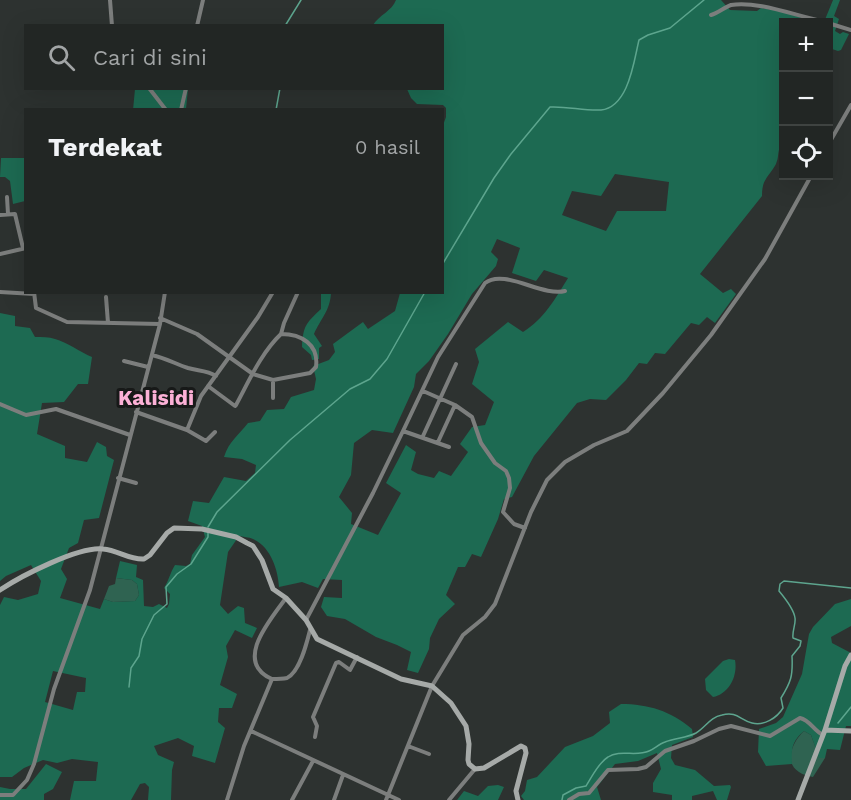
<!DOCTYPE html>
<html lang="id">
<head>
<meta charset="utf-8">
<style>
	:root { --surface:#222624; --page:#2e3231; --text:#f1f3f6; --muted:#a2a5a6; --line:#3f4341 }
	body { margin:0; font-family:"Work Sans",sans-serif; background:var(--page); color:var(--text) }
	.controls { position:absolute; right:18px; top:18px; display:grid; overflow:hidden; border-radius:0px; box-shadow:0 6px 24px #0002 }
	.controls button { width:54px; height:54px; display:grid; place-items:center; padding:0; border:0; border-bottom:2px solid var(--line); background:var(--surface); color:var(--text); font:30px sans-serif }
	.list { margin:0; padding:0; list-style:none }
	h2 { display:flex; justify-content:space-between; align-items:center; height:78px; margin:0; padding:0 24px; font-size:26px }
	h2 small { font-size:20px; font-weight:400; color:var(--muted) }
	.icon { flex:none; width:33px; height:33px; fill:none; stroke:currentColor; stroke-width:2; stroke-linecap:round; stroke-linejoin:round }
	.map { position:relative; flex:none; width:851px; height:800px; overflow:hidden }
	.search { position:absolute; background:var(--surface); box-shadow:0 6px 24px #0002; left:24px; top:24px; width:420px; height:66px; display:flex; align-items:center; gap:15px; box-sizing:border-box; padding:0 21px; border-radius:0px; color:var(--muted); font-size:22px }
	.panel { position:absolute; background:var(--surface); box-shadow:0 6px 24px #0002; left:24px; top:108px; width:420px; height:186px; border-radius:0px }
	.map>svg:first-child { display:block }
</style>
</head>
<body>
<div class="map">
<svg width="851" height="800" viewBox="0 0 851 800">
	<rect width="100%" height="100%" fill="#2d3230"/>
	<path fill="#2f6351" d="M116,578L132,580L137,584L139,595L135,601L113,602L104,599L109,586L115,584Z
		M804,731L811,735L819,757L825,758L813,777C809,776 803,775 799,772C783,762 793,741 804,731Z"/>
	<path fill="#1d6a52" fill-rule="evenodd" d="M396,0H721L730,10L757,11L761,8L780,11L815,22H784V140C776,151 780,155 776,164C768,178 762,179 762,196L700,274L723,293L731,289L736,294L715,323L707,317L699,325L691,323L665,354L655,353L647,364L639,363L626,380L606,400L590,399L577,403L534,456L512,497L504,499L498,519L481,557L472,554L465,567H458L446,595L455,604L439,619L430,638L429,649L418,673L407,670L411,652L397,645L376,637L345,619L327,616L321,607L324,597L342,598V580L323,579L318,588L302,582L279,587C278,570 271,547 253,539C249,537 243,537 239,536L228,552L220,605L228,614L238,606L244,608L245,623L257,628L252,638L235,630L226,646L228,657L220,685L237,694L232,708H219L218,722L225,728L215,763L192,756L194,746L178,738L154,746L158,755L174,762L172,770L171,800H148L149,787L145,783L140,784L131,800H70L74,781H96L98,762L72,759L57,763L43,760L24,768L12,777H0V605L4,597L18,600L38,594L41,581L31,565L6,576L0,581V313L15,316V326L30,328L35,337C42,337 49,337 55,339C67,342 80,352 92,357L88,384H78L64,402L42,403L37,434L65,446V458L87,462L97,442L106,447L107,456L114,460L99,518L84,520L78,543L69,548L61,569L67,579L60,598L100,609L104,599L113,602L135,601L139,595L137,584L132,580L116,578L120,561L137,565L136,577L143,580L144,606L153,607L159,604L167,608L169,604L170,594L164,588C169,580 170,573 175,565L186,566L190,564L192,555L205,537L202,526L188,521L193,501L209,503L224,477L246,481L255,473L256,465L242,459L224,457C229,441 238,436 248,423L260,421L267,410L284,409L291,397L314,390L316,379L313,366L329,360L335,352L333,344L363,322L368,329L395,311L400,293L442,292V128L446,117V108L443,105L417,104L411,98L407,89L442,88V26L373,25C379,15 392,11 396,0ZM615,174L669,182L666,211H617L606,231L562,215L572,191L601,196ZM497,239L520,248L512,273L536,281L544,270L568,278C555,299 544,319 523,332L508,322L475,349L479,362L472,384L494,402L485,425L472,427L460,444L468,452L451,476L439,471L434,478L418,474L411,470L416,452L406,445L386,483L401,493L378,535L351,524L352,513L339,497L351,475L354,443L372,430L393,433L414,387L416,374L429,361L448,334L472,294L496,266L498,259L491,252ZM53,671L86,678L85,692H77L73,710L45,702Z
		M833,0H840L834,16L839,19L835,31L840,34L843,32L849,34L841,50L838,51L829,48L828,22H824Z
		M135,89H188L186,109L133,110Z
		M1,158H25V201L13,204L10,181L5,177H0Z
		M321,293H331C330,311 321,318 314,334L322,346L319,348V359L312,360L311,355L302,347C303,326 306,323 321,309Z
		M851,599V626L831,637L832,643L851,653V726H846L840,750L827,749L825,758H819L811,735L804,731C792,741 791,749 792,764L766,766L758,752L759,729L776,723L783,717L802,674L809,634L813,627L835,604Z
		M729,659L735,660C738,676 729,694 713,697L706,690L705,679L723,661Z
		M621,704C648,704 671,711 692,729L693,737L672,745L671,758L675,765L695,770L714,786L730,785L731,787L727,800H717L713,791L692,796V800H672V795L653,792V783L661,769L657,753L638,761L615,764L597,787L601,800H524L521,796L525,791L527,780L537,777L565,747L593,736L610,723L609,712Z
		M46,764L62,772L53,789L44,794V800H0V787L10,789H26Z
		M498,785L504,787L498,800H457L464,791L478,796L488,786Z"/>
	<g fill="none" stroke-linecap="round" stroke-linejoin="round">
		<path stroke="#5da58e" stroke-width="1.5" d="M285,26L301,0
			M276,110L280,88
			M442,265L494,178L511,154L550,107C567,106 584,111 601,110C629,107 634,60 639,40L648,35L670,28L704,0
			M208,527L217,512L290,440L350,389L370,379L387,359L425,292
			M129,687L131,668L139,656L142,639L154,615L167,604L166,587L177,574L191,564L208,537V532
			M838,723L851,707
			M562,800L563,795L576,788L586,786C592,777 598,763 608,757C620,749 636,757 649,751C654,749 659,744 665,742C674,738 687,738 696,733C706,727 710,717 722,715C737,711 740,720 752,723C764,726 777,718 783,708L781,698C791,682 793,676 792,656L800,646L801,641L793,638C792,631 796,624 795,618C794,610 784,597 779,591L780,584L784,581L851,588"/>
		<path stroke="#7c7e7d" stroke-width="4" d="M110,0L112,26
			M711,15C718,13 725,7 731,5C758,0 801,18 827,22
			M828,23L851,30
			M197,26L203,0
			M149,88L166,110
			M181,110L186,88
			M828,145L851,105
			M7,197L8,214
			M0,215L15,214L23,248
			M0,254L26,248
			M0,292L34,294
			M34,292L36,308L67,322L160,324
			M106,297L108,323
			M160,318L197,334L253,374L273,380L310,373L316,367C319,344 301,334 281,334C261,353 249,381 236,405L235,406L208,386
			M281,334L284,323L298,292
			M152,355C165,358 176,364 188,368C198,371 207,370 216,376
			M124,361L148,367
			M273,380V398
			M423,391L455,405L472,417L481,443L495,463L506,471L509,478L510,488L503,512L514,524L525,528
			M0,404L26,415L56,409L130,435
			M136,412L187,430L206,441L215,432
			M187,430L201,396L258,317L273,292
			M403,431L438,357L485,283C504,268 542,297 565,291
			M423,436L456,364
			M438,442L455,405
			M118,478L136,483
			M306,620L373,493L403,431L449,447
			M272,679C277,679 282,679 287,678C300,672 307,642 310,630
			M251,731L399,800
			M315,737L317,726L313,717L336,663L339,662L350,670L357,657
			M408,746L429,754
			M0,795H13L27,780L34,764L54,689L90,590L160,324L165,292
			M227,800L244,746L272,679C233,662 270,620 286,598
			M292,800L313,761
			M334,800L343,775
			M386,800L432,686L463,635L485,617L495,604L531,512L547,480L565,462L594,445L627,431L663,393L711,335L765,259L811,176
			M449,800L475,769
			M569,800L579,794L589,793L608,770L638,769L646,767L665,751L694,741L719,729L731,726L770,736L800,718C810,720 814,731 823,735"/>
		<path stroke="#a6aaa8" stroke-width="5" d="M0,590C21,576 79,546 103,549C118,550 129,560 144,559L150,555L167,533L174,528L202,529L236,537L247,543L253,546L262,560L273,589L286,598L306,620L317,639L401,679L432,686L451,703L466,726L469,744L468,760L469,764L475,769L484,768L521,746L525,748L526,753L516,791L518,800
			M825,730L845,666L851,655
			M798,800L825,730L851,731"/>
	</g>
	<g text-anchor="middle" stroke-width="6" stroke-linejoin="round" paint-order="stroke">
		<g font-size="21" font-weight="bold" fill="#fcb0d6" stroke="#171918">
			<text x="156" y="405">Kalisidi</text>
		</g>
	</g>
</svg>
<div class="controls">
<button>+</button>
<button>−</button>
<button><svg class="icon" aria-label="locate" viewBox="0 0 24 24"><circle cx="12" cy="12" r="6"/><path d="M12 2v4M12 18v4M2 12h4M18 12h4"/></svg></button>
</div>
<div class="search"><svg class="icon" aria-label="search" viewBox="0 0 24 24"><circle cx="10" cy="10" r="6"/><path d="M15 15l6 6"/></svg>Cari di sini</div>
<section class="panel">
<h2>Terdekat<small>0 hasil</small></h2>
<ul class="list">
</ul>
</section>
</div>
</body>
</html>
